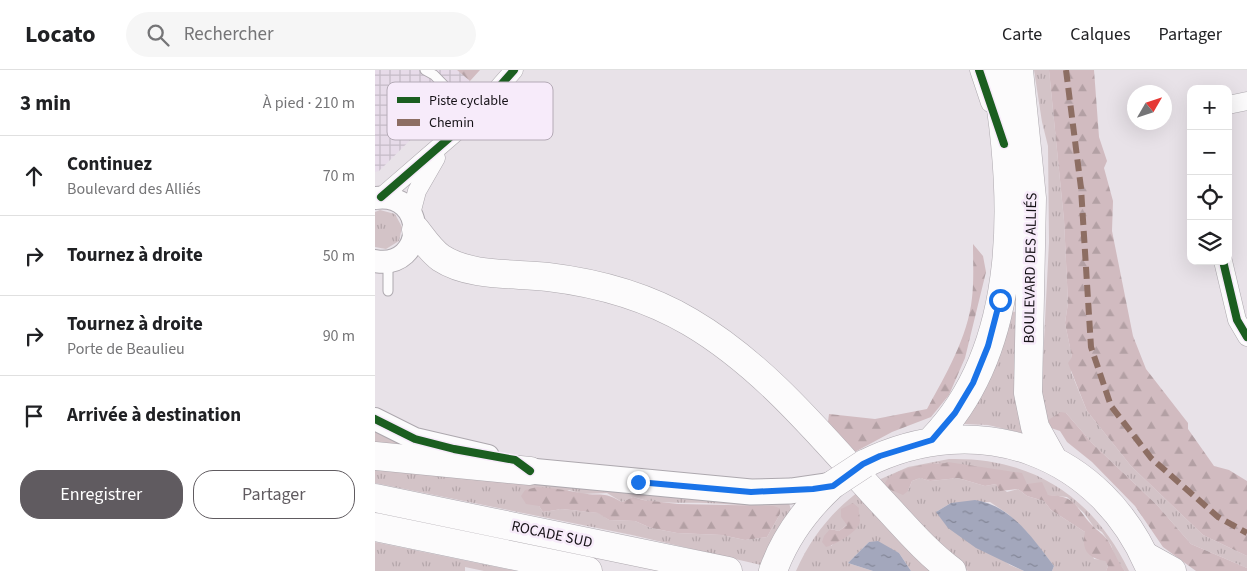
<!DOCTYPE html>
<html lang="fr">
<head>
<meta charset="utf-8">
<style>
	:root { --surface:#fff; --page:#f6f6f6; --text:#202124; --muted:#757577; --line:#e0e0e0; --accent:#605b60 }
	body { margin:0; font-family:"Source Sans 3",sans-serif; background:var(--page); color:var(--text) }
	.controls { position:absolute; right:15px; top:15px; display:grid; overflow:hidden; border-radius:10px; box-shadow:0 5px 20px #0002 }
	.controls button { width:45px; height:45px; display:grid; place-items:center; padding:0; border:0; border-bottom:1px solid var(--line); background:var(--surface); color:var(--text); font:25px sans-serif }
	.compass { position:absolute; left:752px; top:15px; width:45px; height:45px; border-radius:50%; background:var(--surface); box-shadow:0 5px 20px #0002; rotate:51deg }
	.stop { position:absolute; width:15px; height:15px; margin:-11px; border:4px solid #1a73e8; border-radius:50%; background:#fff }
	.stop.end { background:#1a73e8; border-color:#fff; box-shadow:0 1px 5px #0008 }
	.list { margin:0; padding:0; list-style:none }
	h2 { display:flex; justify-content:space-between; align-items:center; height:65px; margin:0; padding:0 20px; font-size:21px }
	h2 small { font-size:16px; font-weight:400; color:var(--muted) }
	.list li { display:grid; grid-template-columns:32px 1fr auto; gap:15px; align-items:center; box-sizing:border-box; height:80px; padding:0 20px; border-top:1px solid var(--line) }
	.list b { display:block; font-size:19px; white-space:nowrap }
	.list p { margin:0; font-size:16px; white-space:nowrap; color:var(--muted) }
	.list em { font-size:16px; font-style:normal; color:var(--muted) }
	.actions { display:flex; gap:10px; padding:15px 20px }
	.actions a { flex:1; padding:11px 0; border:1px solid var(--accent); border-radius:20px; text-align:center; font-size:18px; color:var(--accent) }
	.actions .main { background:var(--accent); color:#fff }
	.icon { flex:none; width:28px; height:28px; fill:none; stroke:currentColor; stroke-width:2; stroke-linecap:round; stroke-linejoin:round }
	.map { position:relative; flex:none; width:872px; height:501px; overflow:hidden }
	header { display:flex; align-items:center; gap:30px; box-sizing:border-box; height:70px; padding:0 25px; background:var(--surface); border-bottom:1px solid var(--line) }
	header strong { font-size:24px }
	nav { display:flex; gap:28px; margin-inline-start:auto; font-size:18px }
	.search { width:350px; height:45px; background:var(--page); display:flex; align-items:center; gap:12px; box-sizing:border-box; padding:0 18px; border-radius:28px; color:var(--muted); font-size:19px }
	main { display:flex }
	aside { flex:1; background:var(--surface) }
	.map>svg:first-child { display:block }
</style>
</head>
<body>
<header>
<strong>Locato</strong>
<div class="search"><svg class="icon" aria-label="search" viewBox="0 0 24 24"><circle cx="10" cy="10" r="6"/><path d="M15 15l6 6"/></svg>Rechercher</div>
<nav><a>Carte</a><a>Calques</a><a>Partager</a></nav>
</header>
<main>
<aside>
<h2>3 min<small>À pied · 210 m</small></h2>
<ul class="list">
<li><svg class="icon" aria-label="ahead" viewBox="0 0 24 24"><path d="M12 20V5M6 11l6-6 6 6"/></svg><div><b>Continuez</b><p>Boulevard des Alliés</p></div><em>70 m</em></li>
<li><svg class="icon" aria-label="right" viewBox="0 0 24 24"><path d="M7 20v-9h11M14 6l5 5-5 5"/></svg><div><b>Tournez à droite</b></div><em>50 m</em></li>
<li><svg class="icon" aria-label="right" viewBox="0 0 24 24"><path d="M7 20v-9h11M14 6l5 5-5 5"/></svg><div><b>Tournez à droite</b><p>Porte de Beaulieu</p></div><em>90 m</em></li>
<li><svg class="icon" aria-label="arrive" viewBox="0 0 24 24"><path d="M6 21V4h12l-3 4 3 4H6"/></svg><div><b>Arrivée à destination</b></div></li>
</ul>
<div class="actions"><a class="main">Enregistrer</a><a>Partager</a></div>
</aside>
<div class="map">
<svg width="872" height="501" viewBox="0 0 872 501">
	<defs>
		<pattern id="industrial-grid" width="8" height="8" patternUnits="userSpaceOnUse" patternTransform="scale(1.25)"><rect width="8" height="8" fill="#e7dbe9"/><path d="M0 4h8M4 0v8" fill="none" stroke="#c5bbc7"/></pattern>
		<pattern id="grass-tufts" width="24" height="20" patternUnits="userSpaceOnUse" patternTransform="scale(1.25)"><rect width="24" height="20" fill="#d3c3c7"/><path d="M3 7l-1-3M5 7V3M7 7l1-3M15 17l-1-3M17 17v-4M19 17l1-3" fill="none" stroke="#b4a6aa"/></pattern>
		<pattern id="forest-firs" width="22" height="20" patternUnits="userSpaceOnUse" patternTransform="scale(1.25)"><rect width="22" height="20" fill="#d1bbc0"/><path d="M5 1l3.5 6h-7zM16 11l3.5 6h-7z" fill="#b3a0a4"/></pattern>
		<pattern id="water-ripples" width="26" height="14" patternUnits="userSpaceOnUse" patternTransform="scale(1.25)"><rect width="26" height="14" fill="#a3a7bc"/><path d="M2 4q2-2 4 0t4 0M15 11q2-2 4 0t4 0" fill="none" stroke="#848798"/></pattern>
	</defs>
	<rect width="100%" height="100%" fill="#e8e2e8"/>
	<path fill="url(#industrial-grid)" d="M0,0H82L95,11L4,101L0,102Z"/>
	<path fill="url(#grass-tufts)" fill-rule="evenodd" d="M659,0H674L689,150L693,233L690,253L697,287L696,302L712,341L756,396L828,465L872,486V498L816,474L782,435L717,373L691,343L673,350L667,330V310L674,172L673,76L667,52Z
		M5,140L20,144L27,157L24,171L11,179L0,177V142Z
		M635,241L641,242L639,322L647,363L613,355L589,354C612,317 623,283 635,241Z
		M0,356L26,369L24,378H0Z
		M574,389C658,387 718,427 754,501H750L741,490L736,475L727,462L719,457L709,443L692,427L673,425L652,414L562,393L526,401L533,421L537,411L545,408L555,411L583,408L610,416L621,414L632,422L643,419L652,426L669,431L676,440L710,462L719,489L730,490L733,496L731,501H677L679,496L652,462L633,444L615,432L576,433L561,442L635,495L649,501H593L583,494L499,412L533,397Z
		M0,394L414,433L416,440L400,464L386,495L257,465L0,413ZM194,420L207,424L232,423L247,432L258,427C282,435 306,432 331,433C356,434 381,437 405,438V444L392,467L370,470L347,465L302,463L276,458L260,451L234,450L224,443L187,439L168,442L164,436Z
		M487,419L567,501H536L524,483L494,472L473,493L498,501H421C436,467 457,441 487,419ZM483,442L485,451L456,476L455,459L464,461L473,454Z
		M0,472L141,501H109L90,497V501H0Z"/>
	<path fill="url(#forest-firs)" d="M82,0H105L95,11Z
		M674,0H719L724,67L732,91L729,98L738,131L737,161L758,266L771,299L813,353V359L839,396L854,400L872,411V486L828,465L756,396L712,341L693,293L697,287L690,253L693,233L689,150Z
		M598,174L608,186L611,202L590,288L574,325L556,347L517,362L478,383L453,352L454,344L500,349L552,339C570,306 593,267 597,228C599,211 598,192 598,174Z
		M686,342L691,343L717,373L782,435L816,474L872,498V501H821L788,477L760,436L717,392L692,372L685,361L676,358L673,350Z
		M573,392L647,403L652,414L667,412L673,425C704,426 700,439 719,457C725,463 731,466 735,474C740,484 743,492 750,501H731L733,496L730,491C713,488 706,480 710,462L676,440L669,431L652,426L643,419L625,421L621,414L610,416L583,408L555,411L545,408L537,411L533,421L528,425L511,418L510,413C516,400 541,396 554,394C561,392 566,395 573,392Z
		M162,417C177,418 191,420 206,423C225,427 226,420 247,432L258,427L268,430L303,434L398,436L405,438V444L392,467L370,470L347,465L302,463L276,458L260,451L234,450L223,443L187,439L168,442L164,436L151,434L146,426L150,420Z
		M478,433L484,438C483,443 485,445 485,450C486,461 460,475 451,477L447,472L449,466L455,459L464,461L472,455L466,447V439Z"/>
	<path fill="url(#water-ripples)" d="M600,430C636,435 658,469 679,496L677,501H649L601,478L573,458L561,442L576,433Z
		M503,471L524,483L536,501H498L473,493L494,472Z"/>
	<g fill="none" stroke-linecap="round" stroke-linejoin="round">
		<g stroke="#ada8ae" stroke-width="11">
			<path id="service" d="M50,0L59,5L99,46
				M13,192V221"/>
		</g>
		<g stroke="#ada8ae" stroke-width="19">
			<path id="minor" d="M604,0L615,33
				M853,35L872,31
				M6,127L95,50L139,0
				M36,144L42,121L61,88
				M848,191L862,250L872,267"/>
		</g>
		<g stroke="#ada8ae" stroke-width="24">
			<path id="tertiary" d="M0,128C53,120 52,200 0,191
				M0,349L40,369L113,386"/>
		</g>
		<g stroke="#ada8ae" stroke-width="27">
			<path id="secondary" d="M155,401L376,422L416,421L457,415"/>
		</g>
		<g stroke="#ada8ae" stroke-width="29">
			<path id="primary" d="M644,0L657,128L653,323L660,357L679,391
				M557,370C649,275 641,121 620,0
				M489,394C603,337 728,382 776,501
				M398,501C410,467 431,439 457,415"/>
		</g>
		<g stroke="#ada8ae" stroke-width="29">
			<path id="trunk" d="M41,160C48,169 56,181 66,188C95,207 139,203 173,207C223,213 271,226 315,252C390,296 447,367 505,430C528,454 550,481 577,501
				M0,386L155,401
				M0,428L353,501
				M0,457L213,501
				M770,486L797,501"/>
		</g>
		<use href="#service" stroke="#fcfbfc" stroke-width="9"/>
		<use href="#minor" stroke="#fcfbfc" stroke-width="18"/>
		<use href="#tertiary" stroke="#fcfbfc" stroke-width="22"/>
		<use href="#secondary" stroke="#fcfbfc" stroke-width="25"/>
		<use href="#primary" stroke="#fcfbfc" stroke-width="28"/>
		<use href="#trunk" stroke="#fcfbfc" stroke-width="28"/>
		<g stroke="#ada8ae" stroke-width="29" stroke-linecap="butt">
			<path id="primary-bridge" d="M457,415L489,394"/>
		</g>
		<use href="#primary-bridge" stroke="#fcfbfc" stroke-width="28"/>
		<path stroke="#8d6e63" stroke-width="6" stroke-dasharray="12 6" stroke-linecap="butt" d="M691,0L706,118L716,277L736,336L776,388L843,447L872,463"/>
		<g stroke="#f7ebfa" stroke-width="11">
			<path id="cycleway" d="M604,0L629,74
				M6,127L95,50L139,0
				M848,191L862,250L872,267
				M0,349L40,369L79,379L140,390L155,401"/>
		</g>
		<use href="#cycleway" stroke="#1b5e20" stroke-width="8"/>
	</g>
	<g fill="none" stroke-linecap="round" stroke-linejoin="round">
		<path stroke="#1a73e8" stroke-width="6" d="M263,412L376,422L438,419L458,416L488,394L505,386L557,370L580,343L598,313L613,276L625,230"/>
	</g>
	<g text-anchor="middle" stroke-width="5" stroke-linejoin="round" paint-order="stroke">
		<g font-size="15" fill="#161217" stroke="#f7ebfa">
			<text transform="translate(655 198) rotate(-89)" y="5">BOULEVARD DES ALLIÉS</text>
			<text transform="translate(177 464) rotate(12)" y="5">ROCADE SUD</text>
		</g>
	</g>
	<rect x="12" y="12" width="166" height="58" rx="8" fill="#f7ebfa" stroke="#b4aab6" stroke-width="1"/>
	<rect x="22" y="27" width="23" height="6" fill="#1b5e20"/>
	<rect x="22" y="49" width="23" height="7" fill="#8d6e63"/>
	<g font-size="14" fill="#161217">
		<text x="54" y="35">Piste cyclable</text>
		<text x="54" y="57">Chemin</text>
	</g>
</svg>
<div class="controls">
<button>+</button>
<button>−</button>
<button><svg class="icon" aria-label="locate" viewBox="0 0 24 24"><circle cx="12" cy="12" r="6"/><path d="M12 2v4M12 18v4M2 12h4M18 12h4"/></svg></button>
<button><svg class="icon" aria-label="layers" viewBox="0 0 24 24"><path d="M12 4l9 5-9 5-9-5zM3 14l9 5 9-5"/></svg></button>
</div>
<svg class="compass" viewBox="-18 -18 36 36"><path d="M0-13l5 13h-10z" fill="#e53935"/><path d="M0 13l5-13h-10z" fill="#757577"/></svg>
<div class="stop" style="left:625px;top:230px"></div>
<div class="stop end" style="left:263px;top:412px"></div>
</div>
</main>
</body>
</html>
